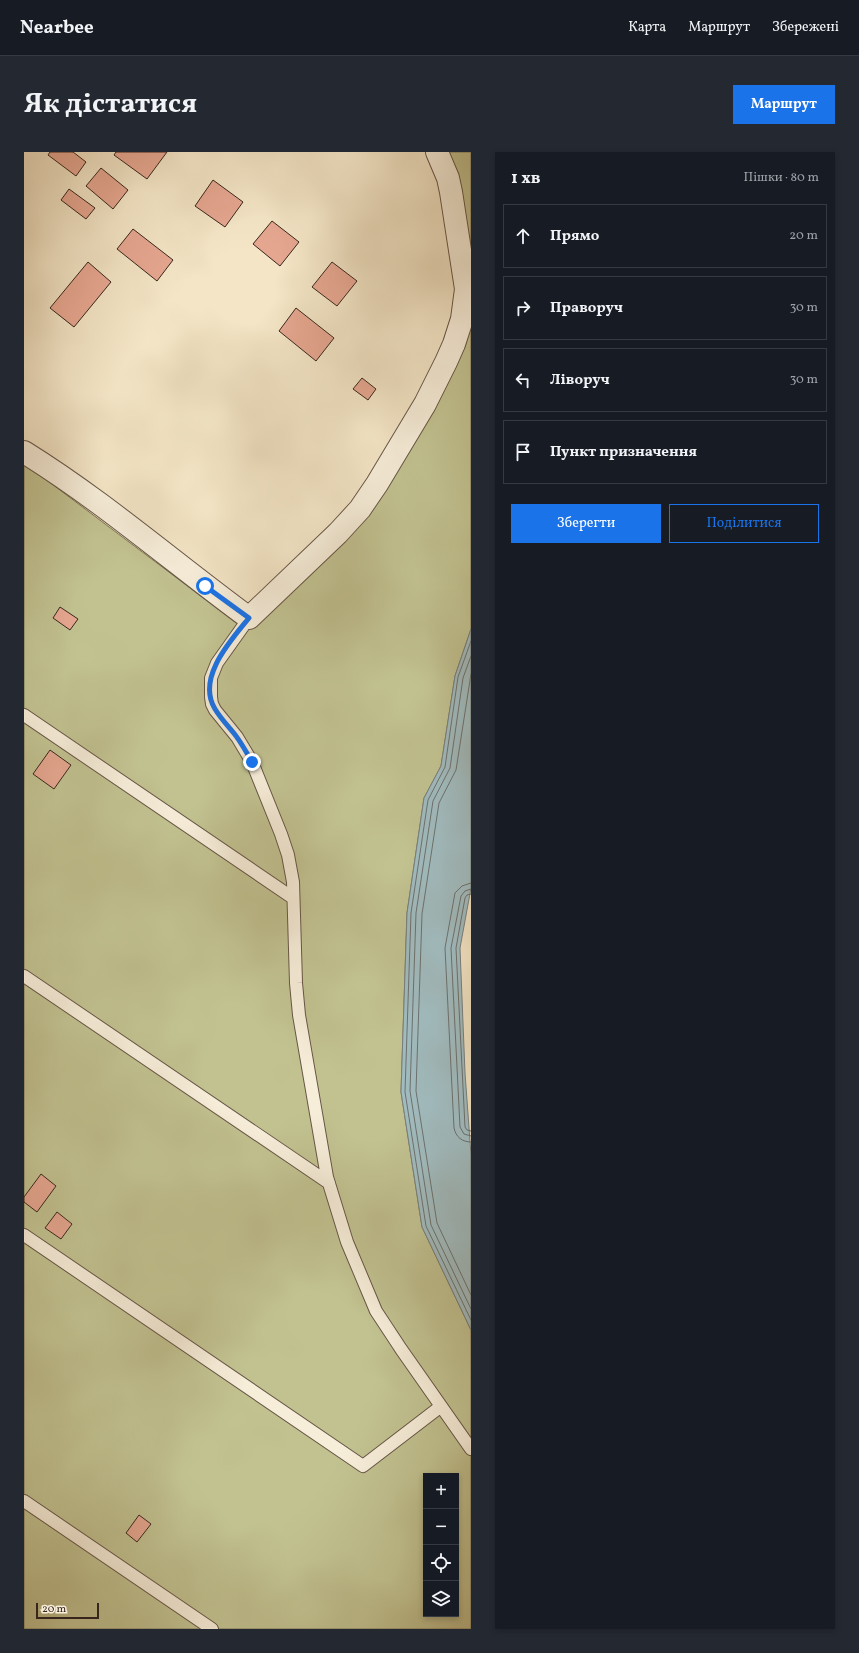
<!DOCTYPE html>
<html lang="uk">
<head>
<meta charset="utf-8">
<style>
	:root { --surface:#171b24; --page:#242831; --text:#f1f3f6; --muted:#9ea1a6; --line:#363941; --accent:#1a73e8 }
	body { margin:0; font-family:Vollkorn,serif; background:var(--page); color:var(--text) }
	.controls { position:absolute; right:12px; bottom:12px; display:grid; overflow:hidden; border-radius:0px; box-shadow:0 2px 6px #0003 }
	.controls button { width:36px; height:36px; display:grid; place-items:center; padding:0; border:0; border-bottom:1px solid var(--line); background:var(--surface); color:var(--text); font:20px sans-serif }
	.scale { position:absolute; left:12px; bottom:10px; width:63px; box-sizing:border-box; padding-left:4px; border:2px solid #38261d; border-top:0; font-size:11px; line-height:14px; white-space:nowrap; color:#38261d; -webkit-text-stroke:3px #f7eeda; paint-order:stroke }
	.stop { position:absolute; width:12px; height:12px; margin:-9px; border:3px solid #1a73e8; border-radius:50%; background:#fff }
	.stop.end { background:#1a73e8; border-color:#fff; box-shadow:0 1px 4px #0008 }
	.list { margin:0; padding:0; list-style:none }
	h2 { display:flex; justify-content:space-between; align-items:center; height:52px; margin:0; padding:0 16px; font-size:17px }
	h2 small { font-size:13px; font-weight:400; color:var(--muted) }
	.list li { display:grid; grid-template-columns:26px 1fr auto; gap:12px; align-items:center; box-sizing:border-box; height:64px; margin:0 8px 8px; padding:0 8px; border:1px solid var(--line); border-radius:0px }
	.list b { display:block; font-size:15px; white-space:nowrap }
	.list em { font-size:13px; font-style:normal; color:var(--muted) }
	.actions { display:flex; gap:8px; padding:12px 16px }
	.actions a { flex:1; padding:9px 0; border:1px solid var(--accent); border-radius:0px; text-align:center; font-size:14px; color:var(--accent) }
	.actions .main { background:var(--accent); color:#fff }
	.icon { flex:none; width:22px; height:22px; fill:none; stroke:currentColor; stroke-width:2; stroke-linecap:round; stroke-linejoin:round }
	.map { position:relative; flex:none; width:447px; height:1477px; overflow:hidden; border-radius:0px }
	header { display:flex; align-items:center; gap:24px; box-sizing:border-box; height:56px; padding:0 20px; background:var(--surface); border-bottom:1px solid var(--line) }
	header strong { font-size:19px }
	nav { display:flex; gap:22px; margin-inline-start:auto; font-size:14px }
	.intro { display:flex; align-items:center; justify-content:space-between; box-sizing:border-box; height:96px; padding:0 24px }
	h1 { margin:0; font-size:28px }
	.button { padding:10px 18px; border-radius:0px; background:var(--accent); color:#fff; font-size:14px; font-weight:700 }
	main { display:flex; gap:24px; padding:0 24px }
	aside { flex:1; background:var(--surface); border-radius:0px; box-shadow:0 2px 6px #0003 }
	.map>svg:first-child { display:block }
</style>
</head>
<body>
<header>
<strong>Nearbee</strong>
<nav><a>Карта</a><a>Маршрут</a><a>Збережені</a></nav>
</header>
<div class="intro"><h1>Як дістатися</h1><a class="button">Маршрут</a></div>
<main>
<div class="map">
<svg width="447" height="1477" viewBox="0 0 447 1477">
	<rect width="100%" height="100%" fill="#f3e5c6"/>
	<filter id="stains"><feTurbulence type="fractalNoise" baseFrequency=".005" numOctaves="4"/><feColorMatrix values="0 0 0 0 .2 0 0 0 0 .09 0 0 0 0 .02 0 0 0 .5 -.17"/></filter>
	<radialGradient id="worn" r=".72"><stop offset=".6" stop-color="#630" stop-opacity="0"/><stop offset="1" stop-color="#630" stop-opacity=".3"/></radialGradient>
	<path fill="#c2c291" stroke="#7d7457" fill-rule="evenodd" d="M424,0H447V133Z
		M447,142V477L431,524L417,614L400,646L383,761L377,940L398,1075L447,1178V1477H0V311L210,469H222L337,365ZM402,1324H432V1462H402Z"/>
	<path fill="#a1bcc0" stroke="#77807f" d="M447,477V736L436,796L441,921L447,1003V1178L398,1075L377,940L383,761L400,646L417,614L431,524Z"/>
	<g fill="none" stroke-linecap="round" stroke-linejoin="round">
		<path stroke="#6c716e" stroke-width="1" d="M447,489L434,525L421,615L404,648L387,761L381,940L402,1074L447,1168
			M447,504L439,526L426,616L409,649L392,761L386,939L407,1073L447,1157
			M447,522L432,618L415,651L398,762L392,939L413,1071L447,1143
			M447,731L438,734L431,741L421,796L430,976C432,985 438,990 447,990
			M447,737L441,739L437,744L427,796L436,975L440,982L447,984
			M447,742L443,743L441,746L432,796L441,975L443,978L447,979"/>
	</g>
	<path fill="#e6a791" stroke="#38261d" d="M26,0H49L62,10L52,24L24,3Z
		M92,0H143L123,27L90,3Z
		M77,16L104,38L89,57L62,34Z
		M189,28L219,50L201,75L171,54Z
		M45,37L71,56L62,67L37,48Z
		M248,69L275,90L256,114L229,92Z
		M109,77L149,108L133,129L93,97Z
		M64,110L87,130L50,175L26,156Z
		M308,110L333,129L313,154L288,135Z
		M272,156L310,186L292,209L255,179Z
		M338,226L352,237L344,248L329,237Z
		M36,455L54,467L46,478L29,466Z
		M26,598L47,613L30,637L9,622Z
		M17,1022L32,1034L13,1060L0,1050V1045Z
		M33,1060L48,1072L37,1087L21,1076Z
		M115,1363L127,1372L113,1390L102,1381Z"/>
	<g fill="none" stroke-linecap="round" stroke-linejoin="round">
		<g stroke="#675647" stroke-width="14">
			<path id="service" d="M225,466L193,511L187,526V545L188,552L191,558L213,585L228,610L257,682L264,703L269,730L272,831L275,863L303,1025L323,1090L352,1159L377,1197L447,1297
				M0,563L269,746
				M0,824L305,1031
				M0,1083L339,1314L416,1255
				M0,1349L188,1477"/>
		</g>
		<g stroke="#675647" stroke-width="24">
			<path id="minor" d="M0,300C79,349 150,411 225,466L314,381L336,357L353,332L401,252L422,210L430,192L438,167L442,137L427,40L424,26L413,0"/>
		</g>
		<use href="#service" stroke="#f7eeda" stroke-width="12"/>
		<use href="#minor" stroke="#f7eeda" stroke-width="22"/>
	</g>
	<g fill="none" stroke-linecap="round" stroke-linejoin="round">
		<path stroke="#1a73e8" stroke-width="5" d="M181,434L225,466C207,488 172,526 191,557C197,567 205,575 212,584C218,592 223,601 228,610"/>
	</g>
	<rect width="100%" height="100%" filter="url(#stains)"/>
	<rect width="100%" height="100%" fill="url(#worn)"/>
</svg>
<div class="controls">
<button>+</button>
<button>−</button>
<button><svg class="icon" aria-label="locate" viewBox="0 0 24 24"><circle cx="12" cy="12" r="6"/><path d="M12 2v4M12 18v4M2 12h4M18 12h4"/></svg></button>
<button><svg class="icon" aria-label="layers" viewBox="0 0 24 24"><path d="M12 4l9 5-9 5-9-5zM3 14l9 5 9-5"/></svg></button>
</div>
<div class="scale">20 m</div>
<div class="stop" style="left:181px;top:434px"></div>
<div class="stop end" style="left:228px;top:610px"></div>
</div>
<aside>
<h2>1 хв<small>Пішки · 80 m</small></h2>
<ul class="list">
<li><svg class="icon" aria-label="ahead" viewBox="0 0 24 24"><path d="M12 20V5M6 11l6-6 6 6"/></svg><div><b>Прямо</b></div><em>20 m</em></li>
<li><svg class="icon" aria-label="right" viewBox="0 0 24 24"><path d="M7 20v-9h11M14 6l5 5-5 5"/></svg><div><b>Праворуч</b></div><em>30 m</em></li>
<li><svg class="icon" aria-label="left" viewBox="0 0 24 24"><path d="M17 20v-9H6M10 6l-5 5 5 5"/></svg><div><b>Ліворуч</b></div><em>30 m</em></li>
<li><svg class="icon" aria-label="arrive" viewBox="0 0 24 24"><path d="M6 21V4h12l-3 4 3 4H6"/></svg><div><b>Пункт призначення</b></div></li>
</ul>
<div class="actions"><a class="main">Зберегти</a><a>Поділитися</a></div>
</aside>
</main>
</body>
</html>
